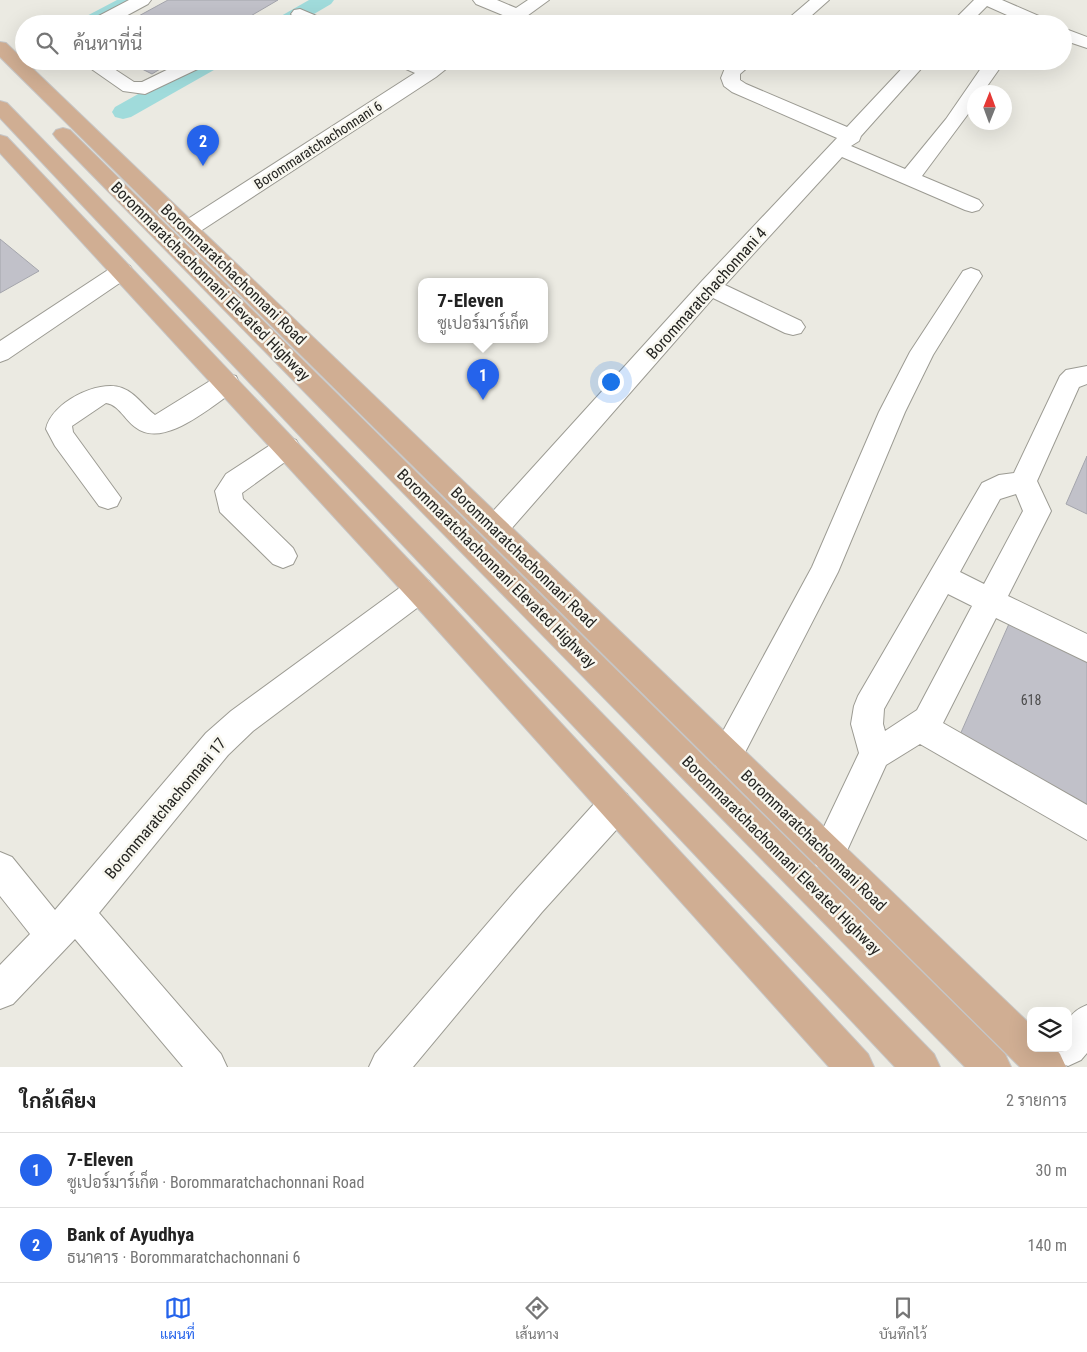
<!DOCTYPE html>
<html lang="th">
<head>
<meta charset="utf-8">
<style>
	:root { --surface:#fff; --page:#f6f6f6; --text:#222; --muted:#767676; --line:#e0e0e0; --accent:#2563eb }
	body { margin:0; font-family:"Roboto Condensed",Sarabun,sans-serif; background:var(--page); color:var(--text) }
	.controls { position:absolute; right:15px; bottom:15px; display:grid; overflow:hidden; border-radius:10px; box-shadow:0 5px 20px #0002 }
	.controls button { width:45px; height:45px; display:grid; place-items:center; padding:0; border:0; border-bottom:1px solid var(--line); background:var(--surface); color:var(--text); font:25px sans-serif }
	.compass { position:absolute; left:967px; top:85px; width:45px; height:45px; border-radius:50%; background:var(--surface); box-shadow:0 5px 20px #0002; rotate:1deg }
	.you { position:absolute; left:610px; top:381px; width:18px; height:18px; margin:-12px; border:4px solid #fff; border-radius:50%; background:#1a73e8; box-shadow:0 0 0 8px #1a73e833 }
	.badge { display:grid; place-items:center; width:32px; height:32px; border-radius:50%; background:var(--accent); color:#fff; font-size:16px; font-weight:700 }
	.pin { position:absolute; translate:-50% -41px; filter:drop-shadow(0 1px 2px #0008) }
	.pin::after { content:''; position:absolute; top:26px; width:18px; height:15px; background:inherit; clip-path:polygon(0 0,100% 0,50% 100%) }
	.popup { position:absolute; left:418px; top:278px; width:130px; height:65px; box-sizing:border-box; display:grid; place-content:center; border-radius:10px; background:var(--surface); filter:drop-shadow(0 1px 4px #0005); font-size:16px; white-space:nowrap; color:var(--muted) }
	.popup b { font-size:19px; color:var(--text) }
	.popup::after { content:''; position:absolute; left:50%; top:100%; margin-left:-10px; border:10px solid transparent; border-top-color:var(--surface) }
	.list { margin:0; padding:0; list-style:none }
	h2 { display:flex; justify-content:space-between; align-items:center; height:65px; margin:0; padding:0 20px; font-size:21px }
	h2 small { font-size:16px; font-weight:400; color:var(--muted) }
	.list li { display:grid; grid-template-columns:32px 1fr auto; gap:15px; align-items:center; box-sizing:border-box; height:75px; padding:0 20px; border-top:1px solid var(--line) }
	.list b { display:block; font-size:19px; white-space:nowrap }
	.list p { margin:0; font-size:16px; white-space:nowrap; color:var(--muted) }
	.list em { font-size:16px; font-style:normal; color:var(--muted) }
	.icon { flex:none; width:28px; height:28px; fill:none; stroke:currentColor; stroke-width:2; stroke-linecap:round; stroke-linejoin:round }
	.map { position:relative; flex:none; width:1087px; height:1067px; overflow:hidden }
	.search { position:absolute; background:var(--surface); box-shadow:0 5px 20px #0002; left:15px; right:15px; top:15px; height:55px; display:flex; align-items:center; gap:12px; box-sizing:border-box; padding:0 18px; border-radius:28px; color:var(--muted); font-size:19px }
	.sheet { height:215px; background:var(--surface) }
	nav { display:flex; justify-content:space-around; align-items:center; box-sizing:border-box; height:70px; border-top:1px solid var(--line); background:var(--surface); font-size:14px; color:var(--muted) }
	nav a { display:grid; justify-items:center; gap:2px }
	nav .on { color:var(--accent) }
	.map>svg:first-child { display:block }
</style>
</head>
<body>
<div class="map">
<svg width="1087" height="1067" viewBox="0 0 1087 1067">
	<rect width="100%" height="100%" fill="#ebeae2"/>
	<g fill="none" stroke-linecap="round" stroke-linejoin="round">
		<path fill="#a0dbdb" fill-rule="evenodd" d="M117,0H142L139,4L102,24H76L79,20Z
			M309,0H334L331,4L297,24H271L274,20Z
			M197,61H224L221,66L131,117L123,119L115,117L112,112L115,107Z"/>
	</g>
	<path fill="#c1c1c9" stroke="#a4a5ac" d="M168,0H278L237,24H124Z
		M126,61H173L152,74Z
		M0,239L39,271L0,293Z
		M1087,456V514L1066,504Z
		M1012,617L1087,654V819L955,746Z"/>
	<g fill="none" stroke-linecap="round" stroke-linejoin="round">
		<g stroke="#9c9b93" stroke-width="2">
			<path id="minor" d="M129,0H151L148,4L111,24H88L91,20Z
				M473,0H497L516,8L528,0H549L516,24H495L505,16L476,4Z
				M810,0H829L802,24H782Z
				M974,0H1002L1048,20L1051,24H1027L987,6L969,24H950Z
				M300,9L326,20L329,24C316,24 300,26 291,14L294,10Z
				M1063,28L1087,37V48L1063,40Z
				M80,61H102L134,82H142L185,61H209L206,65L145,94L123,91Z
				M394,61H418L428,65L434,61H456L436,77L196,234L188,236L180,234L177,229L180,224L415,73L397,65Z
				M734,61H755L740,74V80L746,84L847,127L909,61H928L861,136L859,141L851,146L905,169L946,119L986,61H1000L1002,65L983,92H974V106L922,176L979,200L983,205L979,210L972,212L965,210L842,157L725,285L801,321L805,327L801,333L793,335L785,333L713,298L505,536L495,539L485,536L481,528L485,520L702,281L837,138L732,92L724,86L721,78L725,68Z
				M122,263L130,266L133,271L130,276L8,359L0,362V341L114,266Z
				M971,268L979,271L982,276L933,355L905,412L838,572L738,766L727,770L716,766L711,755L716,744L812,567L879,412L910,352L963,271Z
				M1087,366V384L1079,387L1037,481L1051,511L1008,596L1087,634V662L996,618L943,723L1087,805V840L920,744L886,765L840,866L828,871L816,866L811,854L859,753L851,724L854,706L858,696L982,483L999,475L1014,473L1060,376L1066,370ZM1016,494L1023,511L984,584L960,572L1000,499ZM948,594L972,606L917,710L885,731L883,724L884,709Z
				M227,374L236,376L239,383L236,390C211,406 164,450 135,427C125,420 119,405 106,403L72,426L73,432L121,498L117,506L108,509L99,506L55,446L46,429C51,403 98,379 122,388C136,393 144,407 155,415L218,376Z
				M287,437L296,440L300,447L296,454L242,493L243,499L293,548L297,556L293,564L283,568L273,564L220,512L215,491L226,474L278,440Z
				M419,578L429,581L433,590L429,599L253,731L228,755L99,913L221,1054L227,1067H183L75,939L13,1004L0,1009V965L30,934L0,896V852L12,857L55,910L206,733L231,711L409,581Z
				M615,790L627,794L631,806L627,818L542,912L413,1067H369L375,1054L518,888L603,794Z
				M1087,1005V1053L1081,1060L1068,1066L1055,1060L1050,1048H1068C1068,1025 1063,1015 1087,1005Z"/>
		</g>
		<g stroke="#c6c6c6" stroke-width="2">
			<path id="major" d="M0,42L6,43L1031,1025V1048H1055L1060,1054L1066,1067H1020L0,57Z
				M0,101L7,103L934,1054L940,1067H895L0,118Z
				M63,128L70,130L1005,1054L1011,1067H965L56,138L53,134L56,130Z
				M0,135L7,137L444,597L868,1054L874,1067H829L424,615L0,153Z"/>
		</g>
		<use href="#minor" fill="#fff" fill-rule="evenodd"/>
		<use href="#major" fill="#d0ae93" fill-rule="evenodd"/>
	</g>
	<g text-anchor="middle" stroke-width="5" stroke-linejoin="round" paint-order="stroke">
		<g font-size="14" fill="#252522" stroke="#f8f7ef">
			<text transform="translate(318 145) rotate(-33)" y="5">Borommaratchachonnani 6</text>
		</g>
		<g font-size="14" fill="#4c4c4c">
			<text x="1031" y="705">618</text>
		</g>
		<g font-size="16" fill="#252522" stroke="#f8f7ef">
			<text transform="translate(234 274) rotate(44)" y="6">Borommaratchachonnani Road</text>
			<text transform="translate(211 281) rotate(45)" y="6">Borommaratchachonnani Elevated Highway</text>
			<text transform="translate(706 293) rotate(-48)" y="6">Borommaratchachonnani 4</text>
			<text transform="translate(524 557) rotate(44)" y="6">Borommaratchachonnani Road</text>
			<text transform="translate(497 568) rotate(45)" y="6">Borommaratchachonnani Elevated Highway</text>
			<text transform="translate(165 808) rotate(-50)" y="6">Borommaratchachonnani 17</text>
			<text transform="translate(814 840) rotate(44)" y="6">Borommaratchachonnani Road</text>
			<text transform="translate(782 855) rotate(45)" y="6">Borommaratchachonnani Elevated Highway</text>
		</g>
	</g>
</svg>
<div class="controls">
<button><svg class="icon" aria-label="layers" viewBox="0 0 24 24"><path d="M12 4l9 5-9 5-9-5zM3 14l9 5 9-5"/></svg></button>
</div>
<svg class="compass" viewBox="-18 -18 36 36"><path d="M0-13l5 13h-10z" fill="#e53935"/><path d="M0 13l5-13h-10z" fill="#767676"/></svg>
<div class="you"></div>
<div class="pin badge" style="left:483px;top:400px">1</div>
<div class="popup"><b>7-Eleven</b>ซูเปอร์มาร์เก็ต</div>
<div class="pin badge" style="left:203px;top:166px">2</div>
<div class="search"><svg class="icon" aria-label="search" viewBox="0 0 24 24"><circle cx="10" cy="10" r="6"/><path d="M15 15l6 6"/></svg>ค้นหาที่นี่</div>
</div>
<section class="sheet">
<h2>ใกล้เคียง<small>2 รายการ</small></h2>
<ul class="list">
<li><span class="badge">1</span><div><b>7-Eleven</b><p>ซูเปอร์มาร์เก็ต · Borommaratchachonnani Road</p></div><em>30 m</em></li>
<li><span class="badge">2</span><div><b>Bank of Ayudhya</b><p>ธนาคาร · Borommaratchachonnani 6</p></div><em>140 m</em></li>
</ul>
</section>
<nav>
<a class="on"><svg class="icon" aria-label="map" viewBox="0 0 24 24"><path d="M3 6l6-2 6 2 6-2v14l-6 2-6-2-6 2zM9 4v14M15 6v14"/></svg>แผนที่</a>
<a><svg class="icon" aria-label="directions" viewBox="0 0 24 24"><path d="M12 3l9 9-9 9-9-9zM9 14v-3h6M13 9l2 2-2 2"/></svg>เส้นทาง</a>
<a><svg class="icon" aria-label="saved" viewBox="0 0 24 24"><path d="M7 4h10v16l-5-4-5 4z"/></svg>บันทึกไว้</a>
</nav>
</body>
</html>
